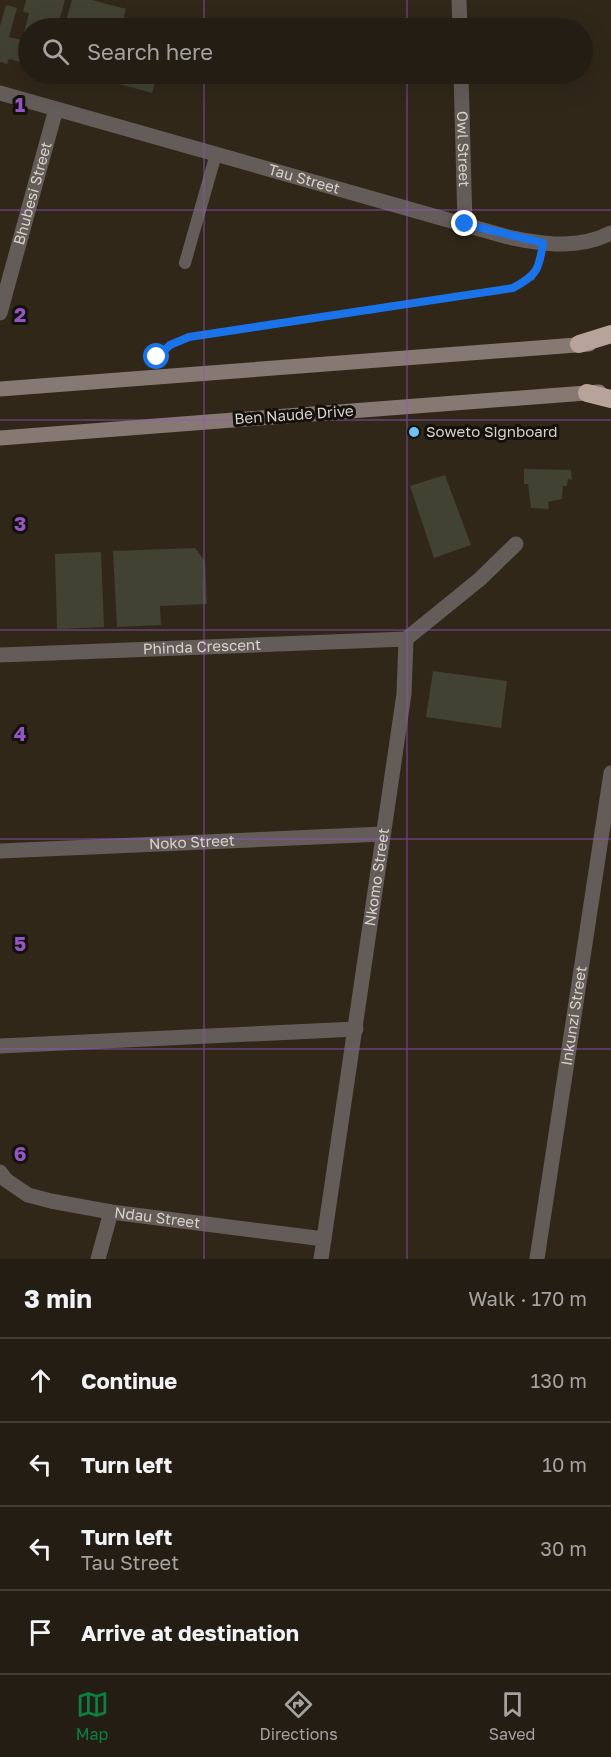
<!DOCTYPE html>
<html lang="en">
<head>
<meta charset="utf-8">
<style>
	:root { --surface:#241d13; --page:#2c261c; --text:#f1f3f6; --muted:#a3a2a0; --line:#413b33; --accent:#0b8043 }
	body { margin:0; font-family:"Golos Text",sans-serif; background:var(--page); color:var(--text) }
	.stop { position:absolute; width:18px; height:18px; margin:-14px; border:4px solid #1a73e8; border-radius:50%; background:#fff }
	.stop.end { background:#1a73e8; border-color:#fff; box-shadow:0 2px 6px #0008 }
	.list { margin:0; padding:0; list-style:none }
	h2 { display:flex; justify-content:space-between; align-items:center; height:78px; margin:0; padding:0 24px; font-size:26px }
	h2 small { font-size:20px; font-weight:400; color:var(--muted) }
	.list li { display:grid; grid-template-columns:39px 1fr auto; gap:18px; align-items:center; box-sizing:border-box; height:84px; padding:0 24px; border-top:2px solid var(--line) }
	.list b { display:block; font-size:22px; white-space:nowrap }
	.list p { margin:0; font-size:20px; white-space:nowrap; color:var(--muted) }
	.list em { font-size:20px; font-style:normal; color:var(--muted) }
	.icon { flex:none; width:33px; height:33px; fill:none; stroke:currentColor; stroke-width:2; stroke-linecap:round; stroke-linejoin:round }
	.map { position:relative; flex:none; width:611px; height:1259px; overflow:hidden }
	.search { position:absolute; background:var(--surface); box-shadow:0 6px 24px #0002; left:18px; right:18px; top:18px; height:66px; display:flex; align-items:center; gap:15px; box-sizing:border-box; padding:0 21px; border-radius:33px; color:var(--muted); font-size:22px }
	.sheet { height:414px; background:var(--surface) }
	nav { display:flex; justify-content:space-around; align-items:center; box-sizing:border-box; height:84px; border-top:2px solid var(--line); background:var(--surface); font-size:16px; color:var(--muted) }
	nav a { display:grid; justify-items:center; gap:3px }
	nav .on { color:var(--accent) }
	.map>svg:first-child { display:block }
</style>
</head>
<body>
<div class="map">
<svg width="611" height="1259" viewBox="0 0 611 1259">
	<rect width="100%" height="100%" fill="#302719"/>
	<path fill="#414232" d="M26,0H65L57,28H28V64L9,59L7,64L0,62V26L6,5L17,8L9,37L22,40L29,13L23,12Z
		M72,0H92L126,9L121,28H64Z
		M73,74H109L106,83Z
		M115,74H170L167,83L156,80L152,93L112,82Z
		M524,469L571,470L572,480L568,479L567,486H563L562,499L548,502L549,509L531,508L528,484H524Z
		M445,475L471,545L434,558L410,486Z
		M195,548L205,561L207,604L160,606L161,625L117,627L113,551Z
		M101,552L104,627L57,629L55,554Z
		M433,671L507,681L501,728L426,717Z"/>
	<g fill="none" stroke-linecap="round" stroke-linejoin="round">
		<path stroke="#655d50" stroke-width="4" stroke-dasharray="3 4.5" stroke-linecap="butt" d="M155,360L170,345L189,337L513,288L533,278L541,259"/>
		<path stroke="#645c58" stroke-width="12" d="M185,263L216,154"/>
		<g stroke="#645c58" stroke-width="15">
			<path d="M459,0L460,28"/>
			<path id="s1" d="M461,74L465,224"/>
			<path id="s2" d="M0,93L508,237C542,244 578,250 611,233"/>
			<path id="s3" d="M0,313L56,109"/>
			<path d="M406,639L480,579L516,544"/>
			<path id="s4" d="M0,655L406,639"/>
			<path id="s5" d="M0,851L383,834"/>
			<path d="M0,1046L356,1029"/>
			<path id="s6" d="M0,1172L6,1180L28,1195L51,1201L111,1212L324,1239"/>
			<path d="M98,1259L111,1212"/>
			<path id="s7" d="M321,1259L404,694L406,639"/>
			<path id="s8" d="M537,1259L611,773"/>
		</g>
		<path stroke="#867973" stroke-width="15" d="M0,389L589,344
			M0,438L599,392"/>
		<path stroke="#b7a39a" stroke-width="18" d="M579,344L611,334
			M587,393L611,399"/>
	</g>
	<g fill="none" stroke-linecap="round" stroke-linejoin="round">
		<path stroke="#1a73e8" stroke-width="8" d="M157,357L170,345L189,337L513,288C537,275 539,270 543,243L465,224"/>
	</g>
	<path fill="none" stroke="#9256c2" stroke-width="1.5" stroke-opacity="0.55" d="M204,0V28M407,0V28M204,74V1259M407,74V1259M0,210H611M0,420H611M0,630H611M0,839H611M0,1049H611"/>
	<circle fill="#6dc2f3" stroke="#14100b" stroke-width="2" cx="414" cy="432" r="6"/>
	<g text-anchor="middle" stroke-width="6" stroke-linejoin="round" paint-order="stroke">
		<g font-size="15" fill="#d8d2ca" stroke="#14100b">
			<text dy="5" stroke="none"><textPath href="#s1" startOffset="75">Owl Street</textPath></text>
			<text dy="5" stroke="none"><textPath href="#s2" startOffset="316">Tau Street</textPath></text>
			<text dy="5" stroke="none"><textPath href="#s3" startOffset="124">Bhubesi Street</textPath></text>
			<text transform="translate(294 415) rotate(-4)" y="5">Ben Naude Drive</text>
			<text dy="5" stroke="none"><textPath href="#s4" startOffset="202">Phinda Crescent</textPath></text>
			<text dy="5" stroke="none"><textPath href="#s5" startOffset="192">Noko Street</textPath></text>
			<text dy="5" stroke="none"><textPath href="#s7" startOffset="386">Nkomo Street</textPath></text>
			<text dy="5" stroke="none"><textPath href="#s8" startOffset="246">Inkunzi Street</textPath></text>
			<text dy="5" stroke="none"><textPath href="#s6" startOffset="168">Ndau Street</textPath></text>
		</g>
		<g font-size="15" fill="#d8d2ca" stroke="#14100b" text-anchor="start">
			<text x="426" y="437">Soweto Signboard</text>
		</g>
	</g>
	<g font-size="20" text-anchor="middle" font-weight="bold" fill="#9256c2" stroke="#14100b" stroke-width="6" stroke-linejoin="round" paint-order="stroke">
		<text x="20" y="112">1</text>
		<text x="20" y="322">2</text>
		<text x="20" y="531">3</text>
		<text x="20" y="741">4</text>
		<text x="20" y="951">5</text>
		<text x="20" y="1161">6</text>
	</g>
</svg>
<div class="stop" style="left:157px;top:357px"></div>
<div class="stop end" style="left:465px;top:224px"></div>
<div class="search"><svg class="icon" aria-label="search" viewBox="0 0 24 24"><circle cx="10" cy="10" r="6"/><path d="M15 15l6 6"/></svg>Search here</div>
</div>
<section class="sheet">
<h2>3 min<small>Walk · 170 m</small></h2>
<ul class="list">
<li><svg class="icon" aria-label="ahead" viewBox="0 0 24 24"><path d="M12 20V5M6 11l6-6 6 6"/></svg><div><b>Continue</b></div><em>130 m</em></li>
<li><svg class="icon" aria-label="left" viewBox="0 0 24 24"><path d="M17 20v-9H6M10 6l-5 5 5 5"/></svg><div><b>Turn left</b></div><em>10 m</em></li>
<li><svg class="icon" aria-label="left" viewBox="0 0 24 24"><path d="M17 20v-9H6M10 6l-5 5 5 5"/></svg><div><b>Turn left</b><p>Tau Street</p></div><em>30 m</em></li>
<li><svg class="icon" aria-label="arrive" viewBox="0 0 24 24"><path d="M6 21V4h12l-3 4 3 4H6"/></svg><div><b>Arrive at destination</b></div></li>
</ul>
</section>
<nav>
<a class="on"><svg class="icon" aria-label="map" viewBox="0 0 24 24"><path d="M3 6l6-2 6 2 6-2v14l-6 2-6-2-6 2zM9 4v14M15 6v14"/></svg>Map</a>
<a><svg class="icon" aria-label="directions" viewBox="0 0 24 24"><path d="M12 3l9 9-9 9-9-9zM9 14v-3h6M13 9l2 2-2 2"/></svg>Directions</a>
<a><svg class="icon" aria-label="saved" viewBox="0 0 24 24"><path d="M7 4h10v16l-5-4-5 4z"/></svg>Saved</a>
</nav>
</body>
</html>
